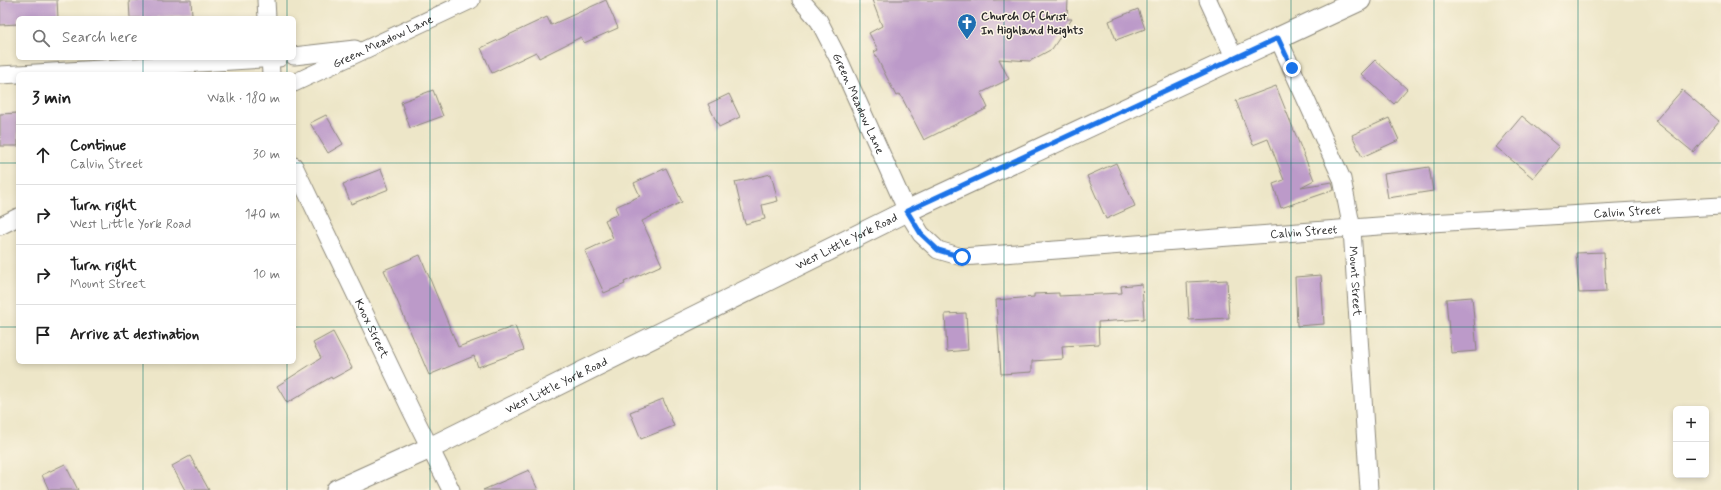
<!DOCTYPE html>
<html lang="en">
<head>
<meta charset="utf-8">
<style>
	:root { --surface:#fff; --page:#f2f2f2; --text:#222; --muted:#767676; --line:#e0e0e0 }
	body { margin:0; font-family:Mynerve,sans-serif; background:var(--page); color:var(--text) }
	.controls { position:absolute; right:12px; bottom:12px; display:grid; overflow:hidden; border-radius:6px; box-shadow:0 2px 6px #0003 }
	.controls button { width:36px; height:36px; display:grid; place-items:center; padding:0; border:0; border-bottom:1px solid var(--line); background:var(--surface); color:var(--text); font:20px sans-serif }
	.stop { position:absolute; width:12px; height:12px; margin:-9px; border:3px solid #1a73e8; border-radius:50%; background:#fff }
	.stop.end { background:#1a73e8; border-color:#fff; box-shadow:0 1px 4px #0008 }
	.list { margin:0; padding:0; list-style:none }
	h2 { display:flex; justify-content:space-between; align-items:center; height:52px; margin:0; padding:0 16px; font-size:17px }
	h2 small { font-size:13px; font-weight:400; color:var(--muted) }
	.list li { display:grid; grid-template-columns:26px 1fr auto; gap:12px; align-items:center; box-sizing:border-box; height:60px; padding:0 16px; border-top:1px solid var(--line) }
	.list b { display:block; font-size:15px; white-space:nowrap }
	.list p { margin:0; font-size:13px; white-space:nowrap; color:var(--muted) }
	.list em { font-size:13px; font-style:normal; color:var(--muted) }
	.icon { flex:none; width:22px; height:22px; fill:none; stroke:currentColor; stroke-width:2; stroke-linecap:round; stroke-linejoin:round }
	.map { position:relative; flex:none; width:1721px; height:490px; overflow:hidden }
	.search { position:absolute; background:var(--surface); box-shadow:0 2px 6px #0003; left:16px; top:16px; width:280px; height:44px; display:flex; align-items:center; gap:10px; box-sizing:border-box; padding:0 14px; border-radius:6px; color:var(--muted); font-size:15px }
	.panel { position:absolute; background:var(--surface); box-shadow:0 2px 6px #0003; left:16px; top:72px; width:280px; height:292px; border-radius:6px }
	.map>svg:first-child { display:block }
</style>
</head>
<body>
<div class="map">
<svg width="1721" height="490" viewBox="0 0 1721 490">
	<rect width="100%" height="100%" fill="#fcf5e5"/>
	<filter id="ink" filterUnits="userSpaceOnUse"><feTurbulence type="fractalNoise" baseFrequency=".025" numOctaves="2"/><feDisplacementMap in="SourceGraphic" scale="8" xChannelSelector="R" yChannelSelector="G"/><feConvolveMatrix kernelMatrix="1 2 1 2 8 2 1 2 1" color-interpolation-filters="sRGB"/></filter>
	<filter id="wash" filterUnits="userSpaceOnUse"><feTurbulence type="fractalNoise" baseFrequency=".012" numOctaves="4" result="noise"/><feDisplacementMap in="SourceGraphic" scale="16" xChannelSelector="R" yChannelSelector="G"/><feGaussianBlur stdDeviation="0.9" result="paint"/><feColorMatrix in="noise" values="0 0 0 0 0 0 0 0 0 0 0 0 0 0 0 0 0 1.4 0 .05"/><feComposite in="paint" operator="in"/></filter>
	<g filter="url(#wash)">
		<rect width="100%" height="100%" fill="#ede6c8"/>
		<g id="blocks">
			<path fill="#bc9ac9" d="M0,0H57L58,18H18V24L0,25Z
				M129,0H191L192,15L157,17V18H130Z
				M606,0L618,28L584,43L581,37L539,58L536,52L492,73L481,48L547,17L551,25Z
				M872,0H1068L1067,19H1072L1052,49L1030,61L999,59L1009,79L981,93L988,108L924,140L900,94L896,96L874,52L878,50L869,33L882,26Z
				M1138,9L1145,29L1116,40L1109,21Z
				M1375,60L1407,89L1394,104L1361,74Z
				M1276,86L1314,180L1301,187L1332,182L1334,190L1281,208L1273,184L1284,180L1268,139L1253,145L1236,101Z
				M433,90L443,116L410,128L401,102Z
				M1682,90L1719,121L1693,152L1655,121Z
				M729,94L740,117L719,127L708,104Z
				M18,113V146H0V114Z
				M326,115L343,144L328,153L310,123Z
				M1522,116L1559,147L1533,178L1496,147Z
				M1389,118L1399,140L1362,157L1352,135Z
				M1116,163L1135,206L1106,219L1087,176Z
				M1429,167L1433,191L1388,198L1384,174Z
				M666,168L682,202L642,221L662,265L624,282L625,284L604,293L585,251L613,238L605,220L618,214L615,207L640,196L634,183Z
				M381,169L389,189L351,204L343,184Z
				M771,174L778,201L762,205L765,219L745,224L735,182Z
				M1604,252L1606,292L1579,293L1576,253Z
				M420,255L458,347L515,326L524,350L478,367L474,356L429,375L384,270Z
				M1321,275L1324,324L1297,326L1295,277Z
				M1227,280L1229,318L1189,320L1187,282Z
				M1142,284L1144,319L1098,322L1099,344L1062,346L1063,359L1032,361V372L1001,374L996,300L1034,297V294L1059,293V296L1122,293L1121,286Z
				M1472,297L1477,351L1451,353L1446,299Z
				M966,313L968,350L947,352L945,314Z
				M333,332L352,368L332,379L331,377L287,403L277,386L321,358L313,343Z
				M663,399L674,426L641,439L630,412Z
				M190,456L209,490H185L172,466Z
				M65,464L78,490H49L42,475Z
				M529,470L538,490H483Z"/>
		</g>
	</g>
	<g filter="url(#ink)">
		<use href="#blocks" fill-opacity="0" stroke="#8c887a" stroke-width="1"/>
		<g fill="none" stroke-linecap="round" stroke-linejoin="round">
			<g stroke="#8c887a" stroke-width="19">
				<g id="minor">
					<path d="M266,0L267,18"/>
					<path id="s1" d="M801,0L819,21L840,62L907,211L921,234L938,250L962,257L1379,226L1721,206"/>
					<path d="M1208,0L1235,59"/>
					<path id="s2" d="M1278,38L1342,179L1352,229L1369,490"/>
					<path d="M294,56L355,49"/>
					<path d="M270,58L271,74"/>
					<path d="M20,74L279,58"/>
					<path d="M0,75L18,74"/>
					<path id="s3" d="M294,83L471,0"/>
					<path id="s4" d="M294,166L411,410L451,490"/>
					<path d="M0,226L18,217"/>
				</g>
			</g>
			<g stroke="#8c887a" stroke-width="23">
				<g id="tertiary">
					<path id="s5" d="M337,490L430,448L907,211L1360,0"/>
				</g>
			</g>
			<use href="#minor" stroke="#fff" stroke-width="17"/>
			<use href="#tertiary" stroke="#fff" stroke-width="21"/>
		</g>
	</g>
	<g fill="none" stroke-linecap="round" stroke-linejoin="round" filter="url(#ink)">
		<path stroke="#1a73e8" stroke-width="5" d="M962,257L938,250L921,234L907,211L1278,38L1292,68"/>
	</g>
	<path fill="none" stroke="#0f766e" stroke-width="1" stroke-opacity="0.55" d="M143,0V18M287,0V18M430,0V490M574,0V490M717,0V490M860,0V490M1004,0V490M1147,0V490M1291,0V490M1434,0V490M1578,0V490M143,58V74M287,58V74M0,163H18M294,163H1721M0,327H18M294,327H1721M143,362V490M287,362V490"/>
	<defs>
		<g id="church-pin" transform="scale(1)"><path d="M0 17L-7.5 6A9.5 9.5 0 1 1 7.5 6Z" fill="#1f6fb2" stroke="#fcf5e5"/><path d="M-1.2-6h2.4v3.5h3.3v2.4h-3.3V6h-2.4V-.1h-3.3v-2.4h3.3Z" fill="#fff"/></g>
	</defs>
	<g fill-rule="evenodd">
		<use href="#church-pin" x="967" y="23"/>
	</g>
	<g text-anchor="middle" stroke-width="3" stroke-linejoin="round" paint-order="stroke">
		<g font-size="12" font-weight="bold" fill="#2b2b2b" stroke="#fcf5e5" text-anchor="start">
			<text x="981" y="20">Church Of Christ<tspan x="981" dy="14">In Highland Heights</tspan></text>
		</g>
		<g font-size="12" fill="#2b2b2b" stroke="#fcf5e5">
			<text dy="4" stroke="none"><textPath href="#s3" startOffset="98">Green Meadow Lane</textPath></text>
			<text dy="4" stroke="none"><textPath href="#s1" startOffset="119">Green Meadow Lane</textPath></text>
			<text dy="4" stroke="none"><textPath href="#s1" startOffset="979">Calvin Street</textPath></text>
			<text dy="4" stroke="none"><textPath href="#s1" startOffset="655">Calvin Street</textPath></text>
			<text dy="4" stroke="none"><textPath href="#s5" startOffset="567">West Little York Road</textPath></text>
			<text dy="4" stroke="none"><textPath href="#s2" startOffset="258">Mount Street</textPath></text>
			<text dy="4" stroke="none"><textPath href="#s4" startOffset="180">Knox Street</textPath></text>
			<text dy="4" stroke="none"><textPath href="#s5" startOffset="243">West Little York Road</textPath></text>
		</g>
	</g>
</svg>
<div class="controls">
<button>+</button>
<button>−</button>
</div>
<div class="stop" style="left:962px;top:257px"></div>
<div class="stop end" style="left:1292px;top:68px"></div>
<div class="search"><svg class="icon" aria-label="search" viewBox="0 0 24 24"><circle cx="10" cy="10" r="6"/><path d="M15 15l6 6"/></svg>Search here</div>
<section class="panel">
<h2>3 min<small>Walk · 180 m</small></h2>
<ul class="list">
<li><svg class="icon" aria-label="ahead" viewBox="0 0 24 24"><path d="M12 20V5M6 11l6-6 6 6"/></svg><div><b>Continue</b><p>Calvin Street</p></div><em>30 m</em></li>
<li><svg class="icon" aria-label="right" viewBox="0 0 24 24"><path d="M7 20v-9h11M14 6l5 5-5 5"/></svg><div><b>Turn right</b><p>West Little York Road</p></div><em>140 m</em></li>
<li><svg class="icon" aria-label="right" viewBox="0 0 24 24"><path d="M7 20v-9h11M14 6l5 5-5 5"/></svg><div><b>Turn right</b><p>Mount Street</p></div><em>10 m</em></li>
<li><svg class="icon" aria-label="arrive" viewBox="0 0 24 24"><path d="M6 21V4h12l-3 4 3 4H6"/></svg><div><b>Arrive at destination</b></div></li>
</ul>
</section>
</div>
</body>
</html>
